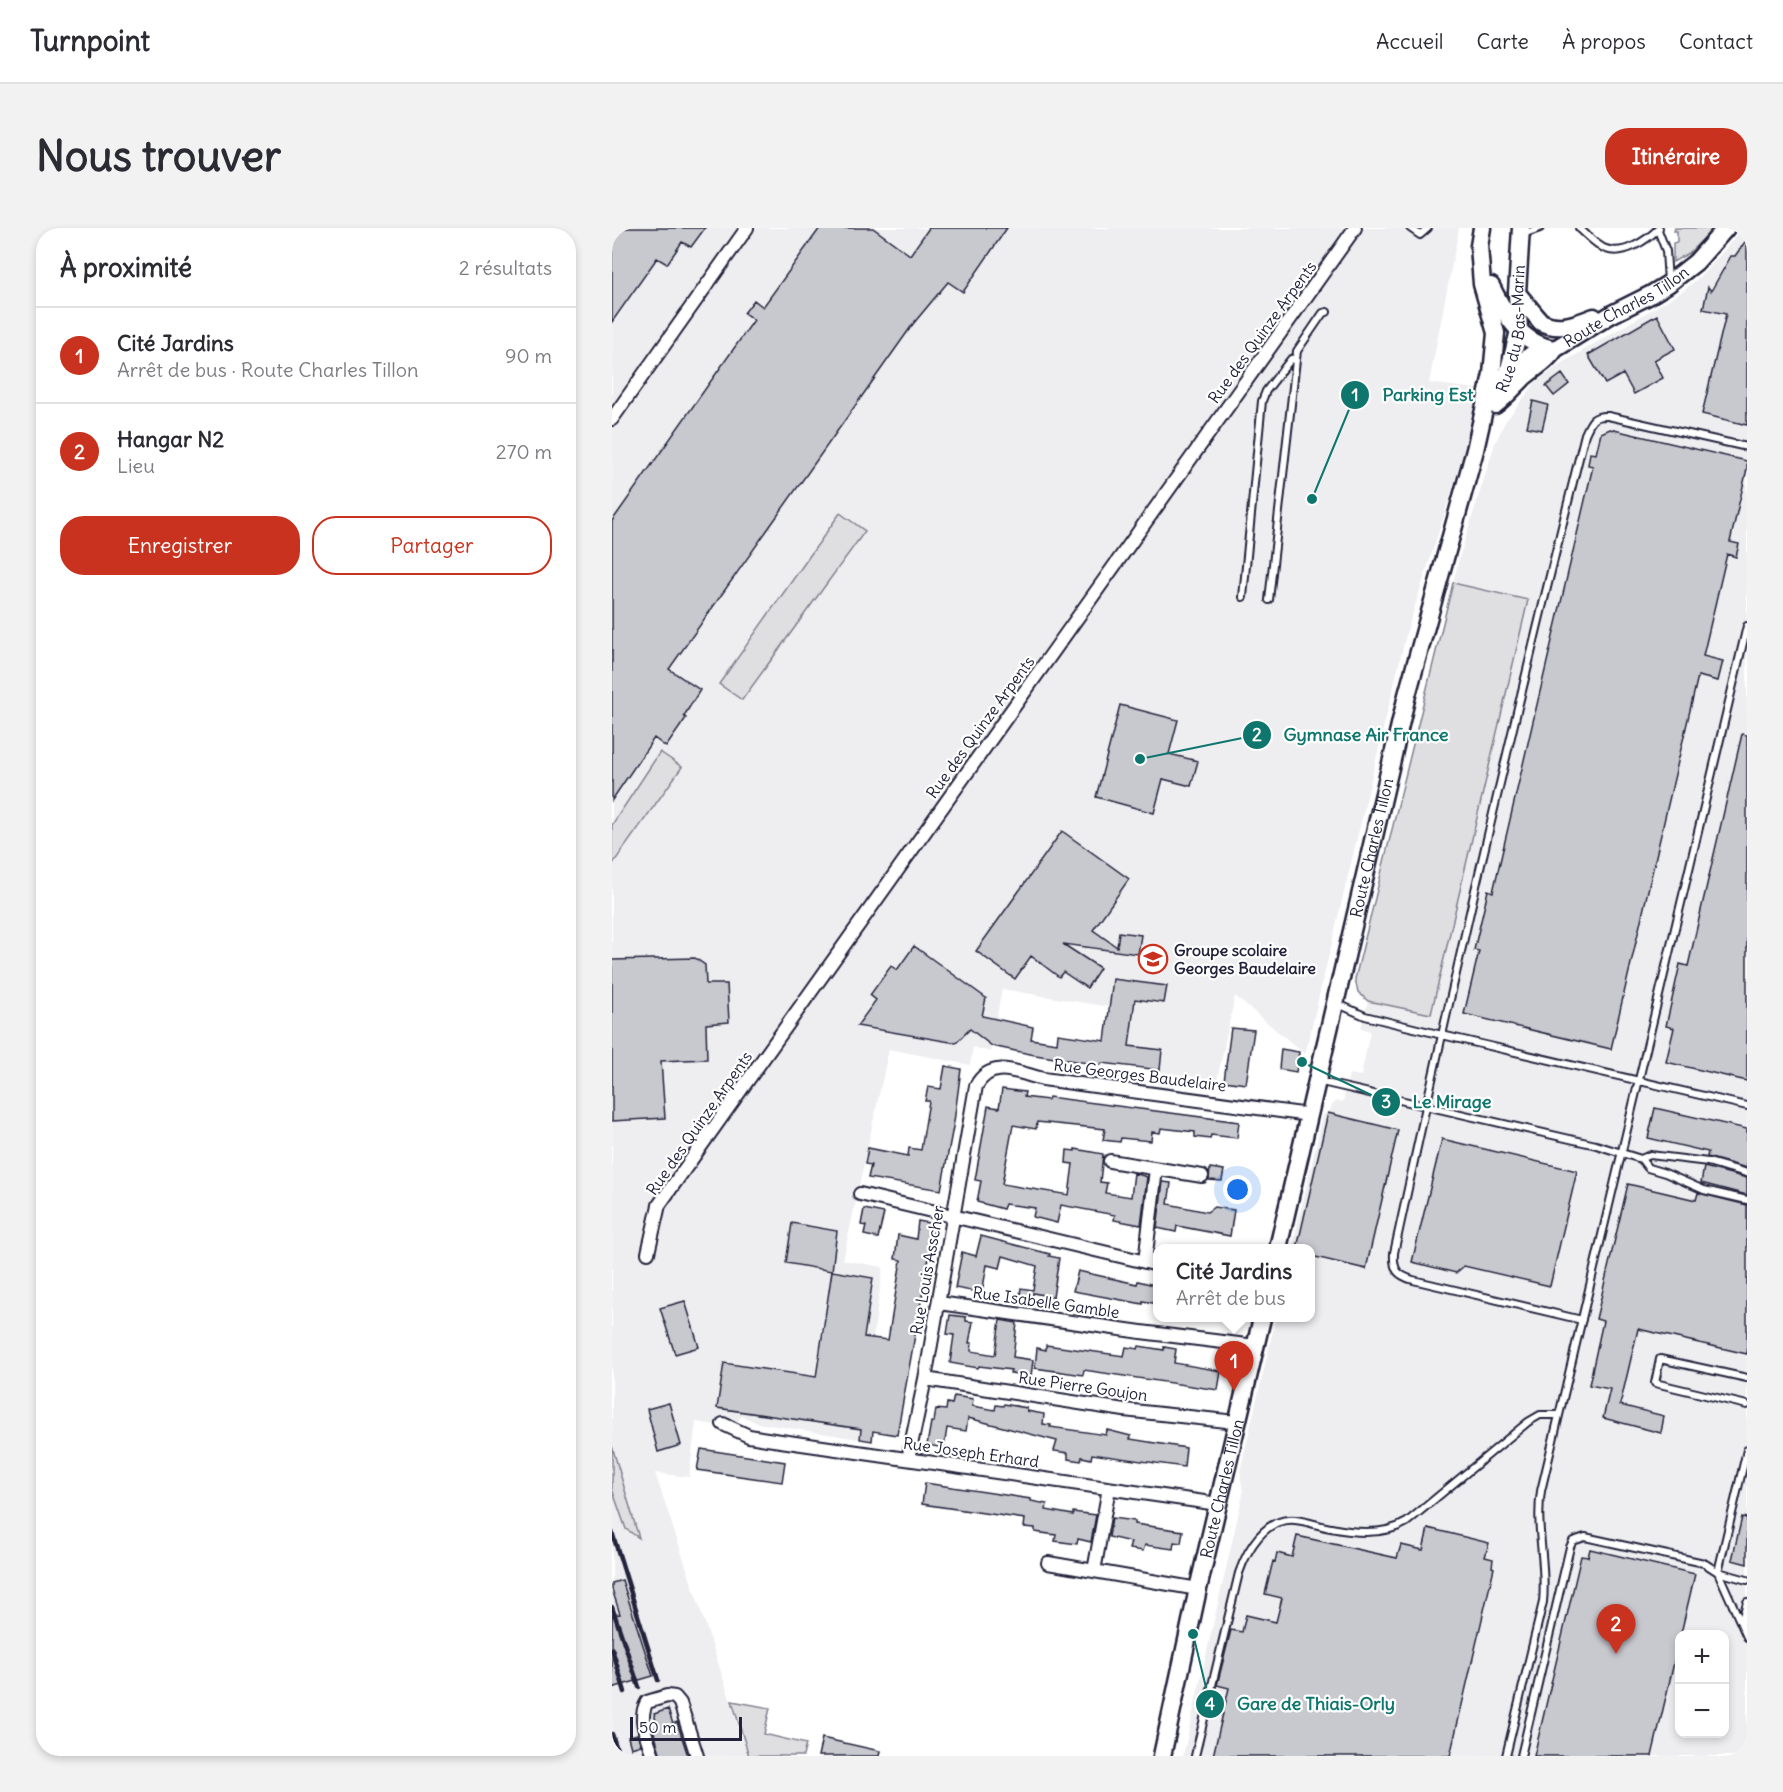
<!DOCTYPE html>
<html lang="fr">
<head>
<meta charset="utf-8">
<style>
	:root { --surface:#fff; --page:#f2f2f3; --text:#2b2b33; --muted:#7c7c81; --line:#e1e1e2; --accent:#c8321e }
	body { margin:0; font-family:Delius,sans-serif; background:var(--page); color:var(--text) }
	.controls { position:absolute; right:18px; bottom:18px; display:grid; overflow:hidden; border-radius:12px; box-shadow:0 3px 9px #0003 }
	.controls button { width:54px; height:54px; display:grid; place-items:center; padding:0; border:0; border-bottom:2px solid var(--line); background:var(--surface); color:var(--text); font:30px sans-serif }
	.scale { position:absolute; left:18px; bottom:15px; width:112px; box-sizing:border-box; padding-left:6px; border:3px solid #22223b; border-top:0; font-size:16px; line-height:21px; white-space:nowrap; color:#22223b; -webkit-text-stroke:4px #fff; paint-order:stroke }
	.you { position:absolute; left:626px; top:962px; width:21px; height:21px; margin:-15px; border:4px solid #fff; border-radius:50%; background:#1a73e8; box-shadow:0 0 0 9px #1a73e833 }
	.badge { display:grid; place-items:center; width:39px; height:39px; border-radius:50%; background:var(--accent); color:#fff; font-size:20px; font-weight:700 }
	.pin { position:absolute; translate:-50% -50px; filter:drop-shadow(0 2px 3px #0008) }
	.pin::after { content:''; position:absolute; top:32px; width:21px; height:18px; background:inherit; clip-path:polygon(0 0,100% 0,50% 100%) }
	.popup { position:absolute; left:541px; top:1016px; width:162px; height:78px; box-sizing:border-box; display:grid; place-content:center; border-radius:12px; background:var(--surface); filter:drop-shadow(0 2px 4px #0005); font-size:20px; white-space:nowrap; color:var(--muted) }
	.popup b { font-size:22px; color:var(--text) }
	.popup::after { content:''; position:absolute; left:50%; top:100%; margin-left:-12px; border:12px solid transparent; border-top-color:var(--surface) }
	.list { margin:0; padding:0; list-style:none }
	h2 { display:flex; justify-content:space-between; align-items:center; height:78px; margin:0; padding:0 24px; font-size:26px }
	h2 small { font-size:20px; font-weight:400; color:var(--muted) }
	.list li { display:grid; grid-template-columns:39px 1fr auto; gap:18px; align-items:center; box-sizing:border-box; height:96px; padding:0 24px; border-top:2px solid var(--line) }
	.list b { display:block; font-size:22px; white-space:nowrap }
	.list p { margin:0; font-size:20px; white-space:nowrap; color:var(--muted) }
	.list em { font-size:20px; font-style:normal; color:var(--muted) }
	.actions { display:flex; gap:12px; padding:18px 24px }
	.actions a { flex:1; padding:14px 0; border:2px solid var(--accent); border-radius:24px; text-align:center; font-size:21px; color:var(--accent) }
	.actions .main { background:var(--accent); color:#fff }
	.map { position:relative; flex:none; width:1135px; height:1528px; overflow:hidden; border-radius:24px }
	header { display:flex; align-items:center; gap:36px; box-sizing:border-box; height:84px; padding:0 30px; background:var(--surface); border-bottom:2px solid var(--line) }
	header strong { font-size:28px }
	nav { display:flex; gap:33px; margin-inline-start:auto; font-size:21px }
	.intro { display:flex; align-items:center; justify-content:space-between; box-sizing:border-box; height:144px; padding:0 36px }
	h1 { margin:0; font-size:42px }
	.button { padding:15px 27px; border-radius:24px; background:var(--accent); color:#fff; font-size:21px; font-weight:700 }
	main { display:flex; gap:36px; padding:0 36px }
	aside { flex:1; background:var(--surface); border-radius:24px; box-shadow:0 3px 9px #0003 }
	.map>svg:first-child { display:block }
</style>
</head>
<body>
<header>
<strong>Turnpoint</strong>
<nav><a>Accueil</a><a>Carte</a><a>À propos</a><a>Contact</a></nav>
</header>
<div class="intro"><h1>Nous trouver</h1><a class="button">Itinéraire</a></div>
<main>
<aside>
<h2>À proximité<small>2 résultats</small></h2>
<ul class="list">
<li><span class="badge">1</span><div><b>Cité Jardins</b><p>Arrêt de bus · Route Charles Tillon</p></div><em>90 m</em></li>
<li><span class="badge">2</span><div><b>Hangar N2</b><p>Lieu</p></div><em>270 m</em></li>
</ul>
<div class="actions"><a class="main">Enregistrer</a><a>Partager</a></div>
</aside>
<div class="map">
<svg width="1135" height="1528" viewBox="0 0 1135 1528">
	<rect width="100%" height="100%" fill="#fff"/>
	<filter id="ink" filterUnits="userSpaceOnUse"><feTurbulence type="fractalNoise" baseFrequency=".0167" numOctaves="2"/><feDisplacementMap in="SourceGraphic" scale="12" xChannelSelector="R" yChannelSelector="G"/><feConvolveMatrix kernelMatrix="1 2 1 2 8 2 1 2 1" color-interpolation-filters="sRGB"/></filter>
	<g filter="url(#ink)">
		<path fill="#eeeef1" fill-rule="evenodd" d="M0,0H847L817,155L872,162L795,403L693,826L623,768L605,852L490,835L497,779L390,761L378,824L361,819L358,837L277,821L231,1032L271,1039L247,1211L145,1195L130,1188L115,1206L104,1197L84,1194L77,1249L43,1245L137,1528H0Z
			M1131,0H1135V1528H571L631,1266L628,1243L664,1090H698V1020H680L711,887L717,884L720,877L725,873L731,874L737,846L749,848L758,803L749,800L756,773L746,764L743,751L847,331L883,215L893,194L924,154L950,135L1071,63L1094,43ZM1068,1406H1112V1506H1068Z"/>
		<path fill="#dfdfe2" stroke="#80808e" stroke-width="1.5" d="M1063,0H1102L1077,25L1061,34V15L1065,14V3H1062Z
			M228,285L253,303L130,472L107,456Z
			M841,355L916,372L819,786L756,773L746,764L743,751Z
			M48,524L70,539L0,637V597Z
			M0,1218L27,1310L14,1301L0,1261Z
			M120,1473L158,1480L152,1506L194,1516L191,1528H137Z"/>
		<path fill="#c8c8cf" stroke="#22223b" stroke-width="1.5" d="M0,0H93L79,19L70,14L55,36L45,30L0,94Z
			M208,0H261L298,27L317,0H395L351,64L336,54L301,96L57,441L88,462L72,488L74,490L54,519L42,510L0,572V293L142,92L132,85L142,72L151,79Z
			M1135,11V197L1090,186L1114,86L1091,81L1096,59L1099,63L1119,28H1123Z
			M1045,87L1063,121L1042,132L1051,150L1022,166L1011,146L993,156L976,127Z
			M950,146L957,156L942,168L934,158Z
			M921,173L936,177L930,202L915,199Z
			M998,201L1135,233V241L1118,314L1127,316L1124,329L1115,326L1091,428L1111,433L1106,453L1086,448L999,821L852,786L867,723L862,722L873,676L876,662L881,664L981,238L976,237L978,225L984,226L989,205Z
			M508,477L566,492L557,526L586,533L579,558L551,551L542,585L484,569Z
			M1130,506L1135,507V853L1054,834L1062,800L1054,798L1068,736L1076,738Z
			M450,603L517,651L481,702L505,719L507,704L529,707L526,726L451,716L488,740L475,760L451,744L447,749L419,728L403,751L364,723Z
			M302,718L374,770L370,788L421,799L419,811L445,815L446,806L493,813L501,751L555,758L552,775L523,771L517,818L550,822L548,842L490,835L489,837L423,827L380,818L358,801L344,815L245,798L264,772L258,767L279,738L285,742Z
			M83,730L93,737L94,756H115L117,794L94,796L95,831L49,833L53,890L0,893V732Z
			M619,800L642,802L634,856L612,853Z
			M669,821L687,824L684,844L667,841Z
			M333,838L349,841L342,894L329,962L256,950L259,937L253,936L256,920L296,928L297,920L309,922L317,873H313L316,859L329,861Z
			M390,861L413,864L412,869L436,872L437,869L627,894L625,910L599,907L598,911L583,909V904L549,900L548,905L540,904L539,913L509,910L508,914L491,912L493,901L425,894L424,901L401,897L390,956L457,967L461,936L454,935L455,922L463,923V921L491,926L488,954L495,955L493,965L519,969L522,945L535,949L529,997L502,992L503,987L449,977L445,995L421,989L423,980L393,976L391,981L365,974L369,953L363,952L376,878L387,880Z
			M1043,880L1135,901V940L1095,929L1096,924L1036,910Z
			M716,885L786,902L754,1041L699,1028V1020H685Z
			M830,911L965,943L938,1058L852,1038L844,1045L800,1034Z
			M1092,939L1135,950V967L1089,955Z
			M598,940L612,942L610,953L597,952Z
			M551,954L559,955L556,976L595,984L602,979L622,982L618,1008L565,998L564,1004L545,1000Z
			M1016,956L1084,972L1086,965L1135,977V1126L1026,1101L1008,1177L1052,1188L1049,1205L991,1190L998,1161L977,1157L991,1093L984,1091Z
			M252,981L272,985L266,1010L252,1007L254,998L249,997Z
			M306,993L323,996L285,1207L261,1203L260,1213L248,1211L249,1201L105,1180L112,1135L204,1149L220,1043L174,1035L180,995L225,1003L220,1043L261,1050L252,1109L276,1112L289,1032L283,1031L286,1007L304,1011Z
			M369,1008L438,1026L437,1028L447,1030L441,1069L421,1065L419,1076L407,1074L409,1060L421,1062L425,1038L391,1028L388,1040L375,1037L370,1065L343,1060L350,1024L364,1028Z
			M466,1043L525,1056L526,1053L546,1058V1076L531,1073V1076L461,1063Z
			M73,1073L87,1119L63,1126L48,1080Z
			M338,1087L354,1089V1093L361,1094L357,1115H360L359,1123L383,1127L388,1092L405,1095L401,1129L421,1132L419,1148L398,1145L399,1142L367,1138L366,1140L338,1135L342,1107L335,1106Z
			M434,1117L512,1128L514,1119L526,1121L527,1118L552,1122V1119L564,1121L562,1135L609,1143L606,1162L472,1142L471,1147L423,1140L425,1120L434,1122Z
			M342,1168L361,1171L360,1178L383,1182L384,1177L391,1178L392,1176L415,1180V1183L432,1186L431,1196L439,1197L438,1199L494,1207L495,1202L519,1208L518,1211L574,1220L572,1239L480,1226L479,1231L470,1229L469,1233L456,1231V1225L442,1223L445,1213L356,1190L354,1203L335,1200L332,1220L315,1217L319,1194H322L324,1181L334,1182L335,1175L340,1176Z
			M57,1175L69,1217L46,1224L35,1181Z
			M89,1221L173,1234L170,1254L85,1242Z
			M313,1255L419,1271V1273L435,1276L434,1282L461,1287V1284L484,1287L479,1314L466,1311L465,1316L443,1313L444,1307L423,1304V1300L412,1299L413,1291L310,1276Z
			M1130,1289L1135,1290V1336L1120,1332Z
			M500,1290L523,1293V1296L571,1303L569,1315L562,1314L561,1321L533,1317L531,1323L517,1321L519,1314L497,1309Z
			M816,1300L877,1315L873,1329L881,1331L880,1339L882,1340L838,1528H601L617,1460L605,1457L619,1402L630,1404L634,1387L664,1394L670,1370L653,1366L661,1333L663,1334L665,1325L680,1329L685,1308L785,1330L789,1317L811,1322Z
			M978,1321L1083,1346L1040,1528H922L969,1328L976,1329Z
			M10,1352L41,1448L0,1460V1387L8,1386L0,1361V1355Z
			M56,1481L61,1496L65,1494L76,1528H49L41,1501L46,1499L42,1486Z
			M25,1506L29,1517L19,1520L16,1509Z
			M210,1510L268,1523L267,1528H206Z"/>
		<g fill="none" stroke-linecap="round" stroke-linejoin="round">
			<g stroke="#22223b" stroke-width="10">
				<path id="lane" d="M798,0L808,7L816,0
					M967,0C975,7 985,18 994,21C1012,28 1035,12 1047,0
					M1046,2L1054,23L1056,54
					M911,6L928,0
					M631,369L650,173L654,163L679,131L684,130
					M657,372L685,123L711,85L715,84
					M724,775L753,788L830,807L1135,878
					M705,853L984,917L1029,931L1036,940L1053,945L1092,962L1135,972
					M1029,931L1038,927L1096,934L1135,945
					M970,1092L801,1052C785,1047 781,1042 782,1025C841,751 905,477 973,206C979,193 981,187 996,188L1135,219
					M1135,1150L1048,1131L1043,1155L1135,1177
					M1135,1222L1106,1344L1135,1409
					M1131,1394V1389L1135,1374
					M583,1528L627,1345C635,1322 653,1289 683,1292C695,1293 707,1298 719,1300C743,1305 774,1307 795,1294L916,1194L928,1187H947
					M894,1528L931,1374C935,1337 923,1300 929,1263L1135,398
					M909,1528L958,1319L961,1313L973,1309L1092,1335L1106,1344L1135,1352"/>
			</g>
			<g stroke="#22223b" stroke-width="16">
				<path id="street" d="M0,191L135,0
					M498,933L590,948
					M248,966L546,1037
					M36,1025L47,977L743,0
					M533,1034L544,941
					M327,1075L529,1104L643,1118
					M313,1151L512,1182L624,1194
					M111,1196L137,1208L155,1211L606,1276
					M296,1231L313,1151L364,858C379,830 406,845 431,851L697,887
					M436,1335L586,1361
					M482,1343L497,1260
					M41,1528C36,1511 25,1491 35,1474L55,1468L63,1469L68,1475L85,1528"/>
			</g>
			<g stroke="#22223b" stroke-width="21">
				<g id="secondary">
					<path d="M879,58C893,87 909,116 943,121"/>
					<path d="M905,65L929,94C947,103 964,96 982,89"/>
					<path d="M895,146L919,127L942,121"/>
					<path id="s1" d="M885,172L896,145L907,103L905,65L909,0"/>
					<path id="s2" d="M883,177C894,169 902,159 911,150C922,140 935,134 943,121L1000,86L1038,67L1056,56L1084,34L1114,0"/>
					<path id="s3" d="M666,1020L795,467L863,222L880,146L884,105L870,56L867,18L870,0"/>
					<path id="s4" d="M550,1528L586,1361L650,1090"/>
				</g>
			</g>
			<use href="#lane" stroke="#fff" stroke-width="6"/>
			<use href="#street" stroke="#fff" stroke-width="12"/>
			<use href="#secondary" stroke="#fff" stroke-width="16"/>
			<path stroke="#22223b" stroke-width="4.5" d="M0,1304L46,1452
				M0,1379L27,1459
				M0,1421L13,1464
				M0,1506L7,1528"/>
		</g>
	</g>
	<defs>
		<g id="school-ring" transform="scale(1.5)"><circle r="9.5" fill="#fff" stroke="#c8321e" stroke-width="1.5"/><path d="M0-5L7-2L0 1L-7-2ZM-4 1L0 2.5L4 1V4Q0 6-4 4Z" fill="#c8321e"/></g>
	</defs>
	<g fill-rule="evenodd">
		<use href="#school-ring" x="541" y="731"/>
	</g>
	<g text-anchor="middle" stroke-width="4.5" stroke-linejoin="round" paint-order="stroke">
		<g font-size="16" fill="#22223b" stroke="#fff">
			<text dy="6" stroke="none"><textPath href="#s2" startOffset="165">Route Charles Tillon</textPath></text>
			<text dy="6" stroke="none"><textPath href="#s1" startOffset="74">Rue du Bas-Marin</textPath></text>
			<text transform="translate(650 104) rotate(-54)" y="6">Rue des Quinze Arpents</text>
			<text transform="translate(368 499) rotate(-54)" y="6">Rue des Quinze Arpents</text>
			<text dy="6" stroke="none"><textPath href="#s3" startOffset="411">Route Charles Tillon</textPath></text>
			<text transform="translate(528 847) rotate(7)" y="6">Rue Georges Baudelaire</text>
			<text transform="translate(87 895) rotate(-55)" y="6">Rue des Quinze Arpents</text>
			<text transform="translate(315 1042) rotate(-80)" y="6">Rue Louis Asscher</text>
			<text transform="translate(434 1074) rotate(8)" y="6">Rue Isabelle Gamble</text>
			<text transform="translate(471 1158) rotate(8)" y="6">Rue Pierre Goujon</text>
			<text transform="translate(359 1224) rotate(8)" y="6">Rue Joseph Erhard</text>
			<text dy="6" stroke="none"><textPath href="#s4" startOffset="274">Route Charles Tillon</textPath></text>
		</g>
		<g font-size="16" font-weight="bold" fill="#22223b" stroke="#fff" text-anchor="start">
			<text x="562" y="728">Groupe scolaire<tspan x="562" dy="18">Georges Baudelaire</tspan></text>
		</g>
	</g>
	<path fill="none" stroke="#0f766e" stroke-width="2" d="M700 271L743 167M528 531L645 507M690 834L774 874M581 1406L598 1476"/>
	<g fill="#0f766e" stroke="#fff" stroke-width="2">
		<circle cx="700" cy="271" r="6"/>
		<circle cx="528" cy="531" r="6"/>
		<circle cx="690" cy="834" r="6"/>
		<circle cx="581" cy="1406" r="6"/>
		<circle cx="743" cy="167" r="15"/>
		<circle cx="645" cy="507" r="15"/>
		<circle cx="774" cy="874" r="15"/>
		<circle cx="598" cy="1476" r="15"/>
	</g>
	<g font-size="18" text-anchor="middle" font-weight="bold" fill="#fff">
		<text x="743" y="173">1</text>
		<text x="645" y="513">2</text>
		<text x="774" y="880">3</text>
		<text x="598" y="1482">4</text>
	</g>
	<g font-size="18" text-anchor="middle" font-weight="bold" fill="#0f766e" stroke="#fff" stroke-width="4.5" stroke-linejoin="round" paint-order="stroke">
		<text x="816" y="173">Parking Est</text>
		<text x="754" y="513">Gymnase Air France</text>
		<text x="840" y="880">Le Mirage</text>
		<text x="704" y="1482">Gare de Thiais-Orly</text>
	</g>
</svg>
<div class="controls">
<button>+</button>
<button>−</button>
</div>
<div class="scale">50 m</div>
<div class="you"></div>
<div class="pin badge" style="left:622px;top:1163px">1</div>
<div class="popup"><b>Cité Jardins</b>Arrêt de bus</div>
<div class="pin badge" style="left:1004px;top:1426px">2</div>
</div>
</main>
</body>
</html>
